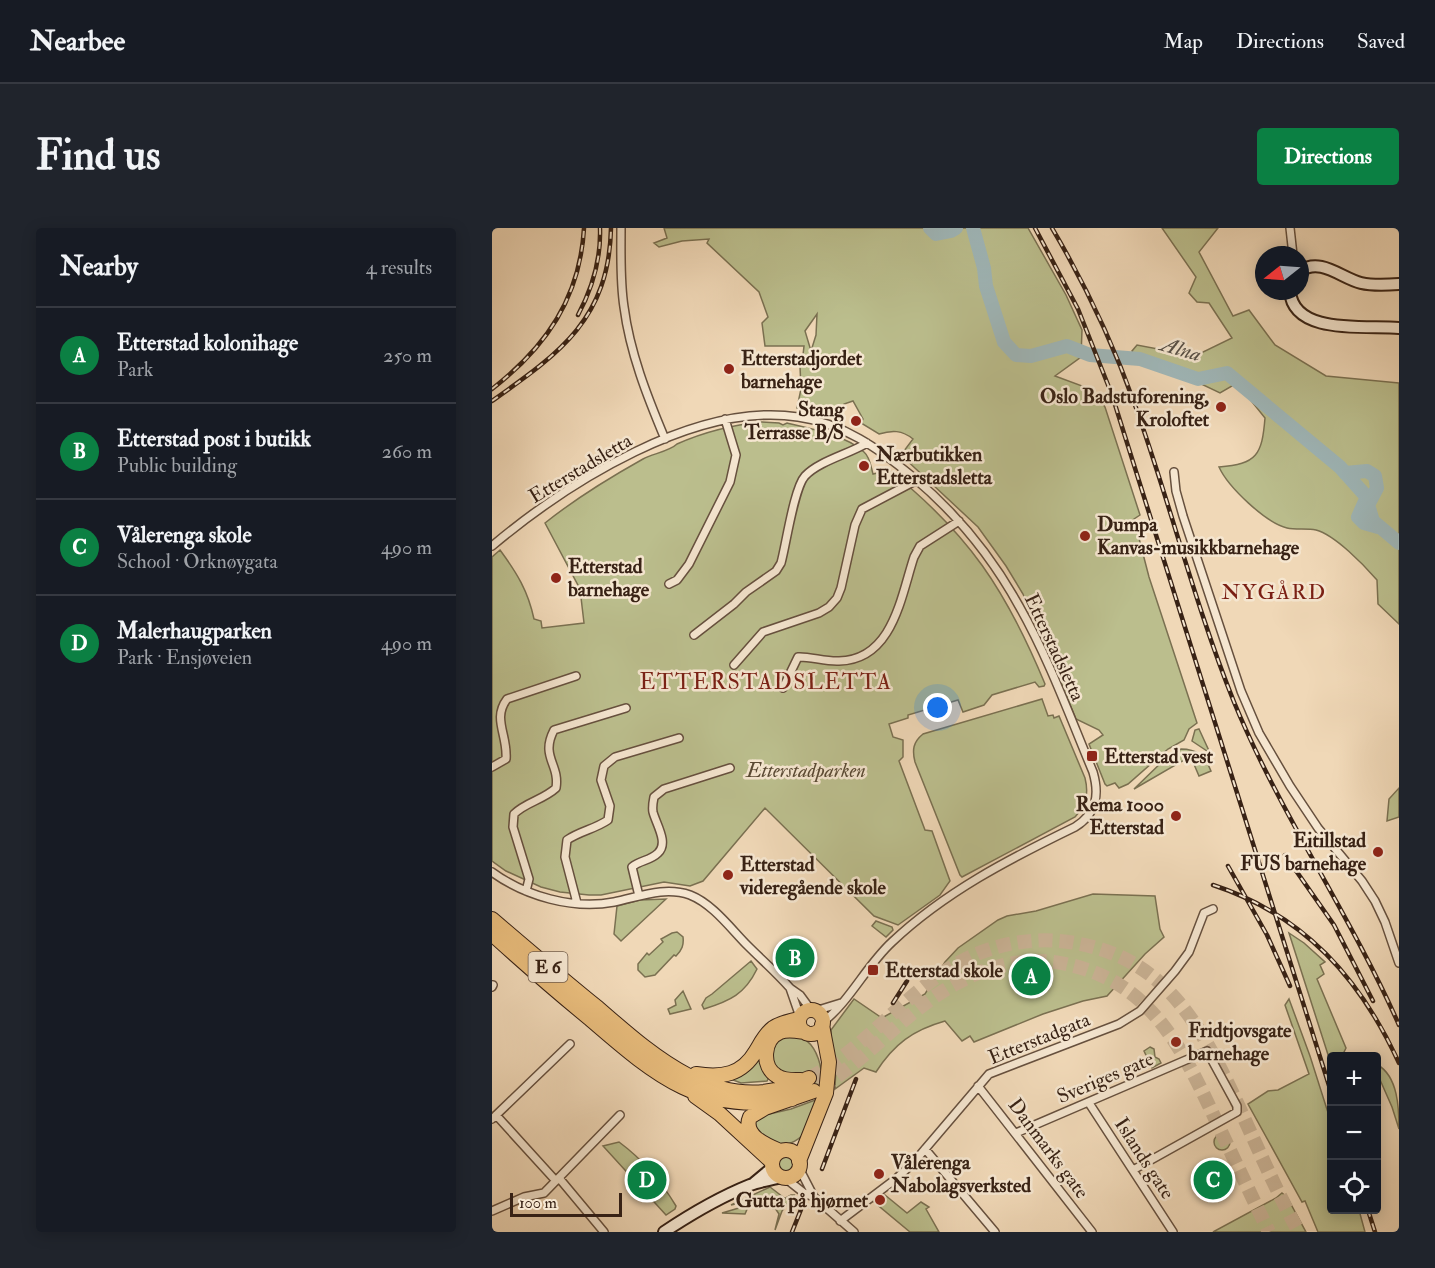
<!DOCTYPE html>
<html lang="en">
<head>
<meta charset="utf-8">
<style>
	:root { --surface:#171b24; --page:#20242c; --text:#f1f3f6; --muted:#9ea1a6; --line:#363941; --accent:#0b8043 }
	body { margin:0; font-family:"IM FELL Double Pica",serif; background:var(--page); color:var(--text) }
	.controls { position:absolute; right:18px; bottom:18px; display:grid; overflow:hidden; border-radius:6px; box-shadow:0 3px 15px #0003 }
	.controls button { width:54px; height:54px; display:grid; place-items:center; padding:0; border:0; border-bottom:2px solid var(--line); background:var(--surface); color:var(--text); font:30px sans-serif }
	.compass { position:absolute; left:763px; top:18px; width:54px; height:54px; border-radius:50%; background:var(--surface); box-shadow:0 3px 15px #0003; rotate:253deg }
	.scale { position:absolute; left:18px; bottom:15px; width:112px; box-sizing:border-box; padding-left:6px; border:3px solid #382215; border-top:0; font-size:16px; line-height:21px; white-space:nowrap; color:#382215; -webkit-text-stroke:4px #f5e6d0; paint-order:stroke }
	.you { position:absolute; left:446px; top:480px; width:21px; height:21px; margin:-15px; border:4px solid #fff; border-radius:50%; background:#1a73e8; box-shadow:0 0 0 9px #1a73e833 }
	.badge { display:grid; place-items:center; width:39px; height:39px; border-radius:50%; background:var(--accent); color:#fff; font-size:20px; font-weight:700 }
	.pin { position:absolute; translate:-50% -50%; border:3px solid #fff; box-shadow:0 2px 6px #0006 }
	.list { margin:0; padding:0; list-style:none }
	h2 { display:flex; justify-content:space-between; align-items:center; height:78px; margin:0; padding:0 24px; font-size:26px }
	h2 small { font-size:20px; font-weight:400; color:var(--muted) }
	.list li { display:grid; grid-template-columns:39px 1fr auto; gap:18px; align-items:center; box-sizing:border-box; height:96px; padding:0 24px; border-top:2px solid var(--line) }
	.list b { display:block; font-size:22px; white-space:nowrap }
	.list p { margin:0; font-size:20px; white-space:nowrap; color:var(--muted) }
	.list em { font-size:20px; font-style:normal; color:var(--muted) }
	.icon { flex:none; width:33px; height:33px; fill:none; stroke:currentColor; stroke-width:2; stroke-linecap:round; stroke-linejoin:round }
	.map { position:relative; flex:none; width:907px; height:1004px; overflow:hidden; border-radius:6px }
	header { display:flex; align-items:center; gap:36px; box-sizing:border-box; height:84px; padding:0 30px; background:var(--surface); border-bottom:2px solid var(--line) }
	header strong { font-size:28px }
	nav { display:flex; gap:33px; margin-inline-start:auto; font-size:21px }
	.intro { display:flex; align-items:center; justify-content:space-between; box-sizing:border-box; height:144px; padding:0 36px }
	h1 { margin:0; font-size:42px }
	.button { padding:15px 27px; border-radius:6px; background:var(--accent); color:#fff; font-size:21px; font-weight:700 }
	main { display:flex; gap:36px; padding:0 36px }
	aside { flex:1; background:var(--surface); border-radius:6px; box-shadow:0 3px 15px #0003 }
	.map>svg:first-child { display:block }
</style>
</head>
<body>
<header>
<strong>Nearbee</strong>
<nav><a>Map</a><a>Directions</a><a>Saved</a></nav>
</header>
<div class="intro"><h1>Find us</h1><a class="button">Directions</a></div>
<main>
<aside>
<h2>Nearby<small>4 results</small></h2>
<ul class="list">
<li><span class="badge">A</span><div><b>Etterstad kolonihage</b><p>Park</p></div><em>250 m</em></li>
<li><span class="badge">B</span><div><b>Etterstad post i butikk</b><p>Public building</p></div><em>260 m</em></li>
<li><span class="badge">C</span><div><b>Vålerenga skole</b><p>School · Orknøygata</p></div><em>490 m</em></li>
<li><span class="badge">D</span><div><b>Malerhaugparken</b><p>Park · Ensjøveien</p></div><em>490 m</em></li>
</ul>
</aside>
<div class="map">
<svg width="907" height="1004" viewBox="0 0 907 1004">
	<rect width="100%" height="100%" fill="#f0d8b7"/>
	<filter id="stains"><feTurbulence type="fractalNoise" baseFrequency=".00333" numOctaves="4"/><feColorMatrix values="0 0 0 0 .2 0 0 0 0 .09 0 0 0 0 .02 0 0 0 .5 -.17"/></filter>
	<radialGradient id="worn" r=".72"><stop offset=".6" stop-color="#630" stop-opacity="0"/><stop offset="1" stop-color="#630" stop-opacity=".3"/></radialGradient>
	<path fill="#bbbe8d" stroke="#7a7051" stroke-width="1.5" fill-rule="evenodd" d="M172,0H536L574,67L590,102L589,129L563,148L601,162L613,179L648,287L642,291L657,349L705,495L697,501L692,512L676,521L636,556L627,560L623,555L615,558L613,556L597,516L611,507L607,502L584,491L531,366L514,338L486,299L409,227L421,211C410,202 400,202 387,206L369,195L371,191L361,173L352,176L348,192L331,183L326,185L305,180L309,161L308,138L310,136L312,118H273L270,95L276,89L267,64L215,15L217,11L190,13L167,19L162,15L175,10ZM325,86L324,107L319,123L313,103Z
		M670,0H726L707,24L741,88L757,82L783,117L834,148L907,155V396L886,376L885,352C872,337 843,307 824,302C815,300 804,302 795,300C774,295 736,259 727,239C765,236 770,227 773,190L745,155L728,165L661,133L643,130L640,123L645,117L703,128L740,110L717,75L705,74L697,65L704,49Z
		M270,194L287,195L291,197L295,195C317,200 356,208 372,224C378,229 379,239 381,246L397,242C477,306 514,362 553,456L552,458L547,459L543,454L500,467L492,477L471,484L466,472L416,487V490L397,496L401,509L411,512V529L407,533L433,602L440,603L458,653L448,667L406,697L382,688L273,580L211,653L198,658L172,654L109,667H97L68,664L49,659L14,643L0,633V329L8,322C25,345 36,363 42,391L49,393L50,400L92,395L88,361L53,295C83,271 117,250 151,231C160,226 178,223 185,216C212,204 239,197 270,194Z
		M550,471L556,488L561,487L562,490L567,488L593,550C597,566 594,577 583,589L470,649L468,647L423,534C420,522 421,514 431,506Z
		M707,501L718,525L700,513L703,502Z
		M689,521C705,521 713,528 719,543L707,548L701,534L692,532L642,561L674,530Z
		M907,560V589L895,593L897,571Z
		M601,666L663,668L668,701L672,709L653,726L615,768L591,773L551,786L482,814L478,808L470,813L453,793C421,802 402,816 384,844L372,840L343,861L344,836L339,815V802L362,771L390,790L433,766L453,734L466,720L506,692L515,688L544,683Z
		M174,671L129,713L122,706L125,678L148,672Z
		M384,693L400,699L401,702L394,709L380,698Z
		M185,704L191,709C192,717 190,722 184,728L182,727L163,747L153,749L146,742V736L155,725L157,727L171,714L169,711L180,705Z
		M797,705L812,715L833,734L828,737L832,746L825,751L854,820L850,828H840L839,836Z
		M259,733L265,741C253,766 238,773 212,781L210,777L214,770L220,766Z
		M191,763L199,781L178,786L176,781L184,777L183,772Z
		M797,771L818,828L839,894L840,982H867L873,1004H826L813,973L810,974L756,876L776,863L786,862L817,846L793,777Z
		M296,806C359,809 326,961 261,904L260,896L264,889L299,881L326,871L315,846C308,847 302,850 295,848C270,844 274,812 296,806Z
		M658,819L662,821L663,829L667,831L669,835L660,840L652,823Z
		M264,831H268L277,849L275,853L249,855L241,852Z
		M886,837C906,849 907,880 907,901L900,879L885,845Z
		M722 914a8 8 0 1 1 16 0a8 8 0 1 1-16 0Z
		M127,914C150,931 169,953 184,978L183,981L174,987L111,918Z
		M286 936a8 8 0 1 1 16 0a8 8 0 1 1-16 0Z
		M278,959L291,969L278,968L239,977Z
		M790,965L795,969L814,1004H721L784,970Z
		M299,967H302L290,983L283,1002L287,986L283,980L281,981L273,977L256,979L253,986L230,985L267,974L292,971Z
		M393,967L415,985L429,974L437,979L434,981L447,1004H418L382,974Z"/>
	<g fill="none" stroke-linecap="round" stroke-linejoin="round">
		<path stroke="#9fb7b9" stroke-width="14" d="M438,0L444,6L459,3L464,0
			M481,0L492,40L494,58L512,114L524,127L539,128L575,118L598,127L648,131L706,151L735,145L848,239L873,267L881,293L907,315
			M853,245L875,243L883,248L885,260L875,279
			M874,271L866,289L872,295L886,299"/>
		<path stroke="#cbb497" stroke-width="14" stroke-dasharray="14 7" stroke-linecap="butt" d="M317,850C374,821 412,765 468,734C503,715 544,708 583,715C670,730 705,791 740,864C762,911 782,959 807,1004
			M328,860C377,830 414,782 465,755C498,737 537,728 574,736C661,754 692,824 726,897C743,933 760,969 777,1004"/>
		<g stroke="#66503e" stroke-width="10">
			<path id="street" d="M129,0C129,26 128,53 132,79C138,125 155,168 173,211
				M798,0L801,27
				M682,244L684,263L691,288L749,463L767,505L798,558L826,600L870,653L883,673L893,694L907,735
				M0,318C75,255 204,173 306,189C351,195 387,221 421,249C464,285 500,329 527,378C557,431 578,489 601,544C608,568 604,586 583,599C517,631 453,664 400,714C374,738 358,773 331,794
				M177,356L185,352L197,336L238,254L244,227L233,191
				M202,407L242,376L254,364L284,343L289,335C294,317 302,260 313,248C327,233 357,226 375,215
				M242,437L271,404L327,385L337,379L345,370L349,360L363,297L370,281L425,252
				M291,460L306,429C316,428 335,434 347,433C401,432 409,368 422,329L428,318L467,293
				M0,539L14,531C16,507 0,491 15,471L84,448
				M0,644C33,668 81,682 122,674C147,669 172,658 198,667C221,676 239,701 256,718C270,732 285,745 298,760L308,767L319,782
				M34,663L37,651L21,599L22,586C34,574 51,572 64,560C68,536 48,529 62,502L134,480
				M147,668L140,639C148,632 158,633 166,625C177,615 164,596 161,584C160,579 161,574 162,569L172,561L238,540
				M85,675L73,629L75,612C88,603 103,601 116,592L118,578L109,552L112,538L123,529L187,510
				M0,759L1,757
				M298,760L308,789
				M323,783L349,775
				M486,858L600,1004
				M597,875L681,1004
				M4,887L64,953
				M0,891L78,816
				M524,905L715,823L745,878V884L641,942
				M433,921L503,1004
				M307,940L322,969
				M67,950L112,1004
				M293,950L312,965L322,969L362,1004
				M0,983L32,969L52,965L128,887
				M348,993L405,950L422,934L497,846L627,796L648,783L683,743L697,724L712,685L721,681"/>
		</g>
		<g stroke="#382215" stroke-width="14">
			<path id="secondary" d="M808,43C829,29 849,50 869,55C882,58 895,57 907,56
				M798,63C801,108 876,97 907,100
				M262,955L280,940
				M172,1004C199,986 228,969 258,957C268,953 279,952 290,949"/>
		</g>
		<g stroke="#382215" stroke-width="16">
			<path id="highway" d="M0,691C35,721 70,751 106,780C158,825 220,883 296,859C303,857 310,853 317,850
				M0,706C32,735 64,763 97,790C162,846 208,888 300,871
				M307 794a12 12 0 1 1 24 0a12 12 0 1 1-24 0Z
				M204,846C230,850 250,847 264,823C269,815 273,806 281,800C288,795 298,793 307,791
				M309,852C301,852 292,853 285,848C269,839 271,811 288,804C296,801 305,803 313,804
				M203,868L228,886L280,934
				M280 936a14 14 0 1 1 28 0a14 14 0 1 1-28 0Z
				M288,923C274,917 250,907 258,889L273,880L322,863
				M307,933L334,865L337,834L330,797"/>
		</g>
		<use href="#street" stroke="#f5e6d0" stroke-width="7"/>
		<use href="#secondary" stroke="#f5e6d0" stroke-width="10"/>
		<use href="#highway" stroke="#e8bc7c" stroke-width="14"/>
		<g stroke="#382215" stroke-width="4.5">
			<path id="rail" d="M543,0L586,81L620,167L840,867
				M560,0C593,56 621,115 643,177C678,275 703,377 742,474C788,586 858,686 907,797
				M86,87C101,59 109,31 108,0
				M0,161C54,119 88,70 92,0
				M0,173C68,125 117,91 119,0
				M793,627L842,697L881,773
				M736,638L775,707L798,758
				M721,657C812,687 868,750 907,835
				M401,775L415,753
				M330,941L364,851
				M876,982L883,1004
				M300,1004L312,974"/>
		</g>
		<use href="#rail" stroke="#f5e6d0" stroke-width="2" stroke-dasharray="7" stroke-linecap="butt"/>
	</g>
	<g fill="#8f2418" stroke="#f5e6d0" stroke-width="2">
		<circle cx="237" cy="141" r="6"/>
		<circle cx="729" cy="179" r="6"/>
		<circle cx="364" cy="193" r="6"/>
		<circle cx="372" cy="238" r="6"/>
		<circle cx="593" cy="308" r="6"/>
		<circle cx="64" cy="350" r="6"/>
		<rect x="594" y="522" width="12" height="12" rx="3"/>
		<circle cx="684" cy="588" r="6"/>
		<circle cx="886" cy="624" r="6"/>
		<circle cx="236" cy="647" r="6"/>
		<rect x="375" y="736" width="12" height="12" rx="3"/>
		<circle cx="684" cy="814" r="6"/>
		<circle cx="387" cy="946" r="6"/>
		<circle cx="388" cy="972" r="6"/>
	</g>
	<g text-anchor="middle" stroke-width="5" stroke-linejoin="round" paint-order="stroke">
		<rect fill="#f5e6d0" stroke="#715d4d" stroke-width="1.5" x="36.5" y="724" width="39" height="30" rx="4.5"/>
		<g font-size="18" font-weight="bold" fill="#382215">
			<text x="56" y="745">E 6</text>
		</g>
		<g font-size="20" font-weight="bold" fill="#382215" stroke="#f5e6d0" text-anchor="start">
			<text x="249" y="137">Etterstadjordet<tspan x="249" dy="23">barnehage</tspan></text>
			<text x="717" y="175" text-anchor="end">Oslo Badstuforening,<tspan x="717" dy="23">Kroloftet</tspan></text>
			<text x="352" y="188" text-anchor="end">Stang<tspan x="352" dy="23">Terrasse B/S</tspan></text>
			<text x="384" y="233">Nærbutikken<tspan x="384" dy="23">Etterstadsletta</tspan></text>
			<text x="605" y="303">Dumpa<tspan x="605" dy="23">Kanvas-musikkbarnehage</tspan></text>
			<text x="76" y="345">Etterstad<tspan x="76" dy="23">barnehage</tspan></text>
			<text x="612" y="535">Etterstad vest</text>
			<text x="672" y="583" text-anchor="end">Rema 1000<tspan x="672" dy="23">Etterstad</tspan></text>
			<text x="874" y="619" text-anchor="end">Eitillstad<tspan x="874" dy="23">FUS barnehage</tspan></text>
			<text x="248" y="643">Etterstad<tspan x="248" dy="23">videregående skole</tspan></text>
			<text x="393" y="749">Etterstad skole</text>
			<text x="696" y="809">Fridtjovsgate<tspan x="696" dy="23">barnehage</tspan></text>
			<text x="399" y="941">Vålerenga<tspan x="399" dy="23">Nabolagsverksted</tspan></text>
			<text x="376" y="979" text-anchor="end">Gutta på hjørnet</text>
		</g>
		<g font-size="20" fill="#382215" stroke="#f5e6d0">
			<text transform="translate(88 240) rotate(-31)" y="7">Etterstadsletta</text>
			<text transform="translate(563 419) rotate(65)" y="7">Etterstadsletta</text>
			<text transform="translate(547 810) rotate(-22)" y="7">Etterstadgata</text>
			<text transform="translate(613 849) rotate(-23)" y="7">Sveriges gate</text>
			<text transform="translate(557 920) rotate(53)" y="7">Danmarks gate</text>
			<text transform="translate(653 930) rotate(57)" y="7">Islands gate</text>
		</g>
		<g font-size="20" font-style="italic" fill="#594933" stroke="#f5e6d0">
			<text x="314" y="549">Etterstadparken</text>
		</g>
		<g font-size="21" font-style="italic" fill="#574f46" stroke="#f5e6d0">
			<text transform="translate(689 121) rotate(16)" y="7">Alna</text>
		</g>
		<g font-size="21" letter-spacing="1.5" fill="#7a1f14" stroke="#f5e6d0">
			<text x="782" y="371">NYGÅRD</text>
		</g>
		<g font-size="22" letter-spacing="1.5" fill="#7a1f14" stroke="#f5e6d0">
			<text x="274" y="461">ETTERSTADSLETTA</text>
		</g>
	</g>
	<rect width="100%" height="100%" filter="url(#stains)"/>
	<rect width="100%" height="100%" fill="url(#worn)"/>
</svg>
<div class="controls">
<button>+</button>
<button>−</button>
<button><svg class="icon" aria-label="locate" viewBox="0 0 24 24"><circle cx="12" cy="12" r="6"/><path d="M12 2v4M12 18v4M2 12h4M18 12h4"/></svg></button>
</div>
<svg class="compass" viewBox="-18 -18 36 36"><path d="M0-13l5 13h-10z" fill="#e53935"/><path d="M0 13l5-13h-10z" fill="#9ea1a6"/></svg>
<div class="scale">100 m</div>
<div class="you"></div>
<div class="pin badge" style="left:539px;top:748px">A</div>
<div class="pin badge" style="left:303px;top:730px">B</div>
<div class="pin badge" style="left:721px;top:952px">C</div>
<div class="pin badge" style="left:155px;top:952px">D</div>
</div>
</main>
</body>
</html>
